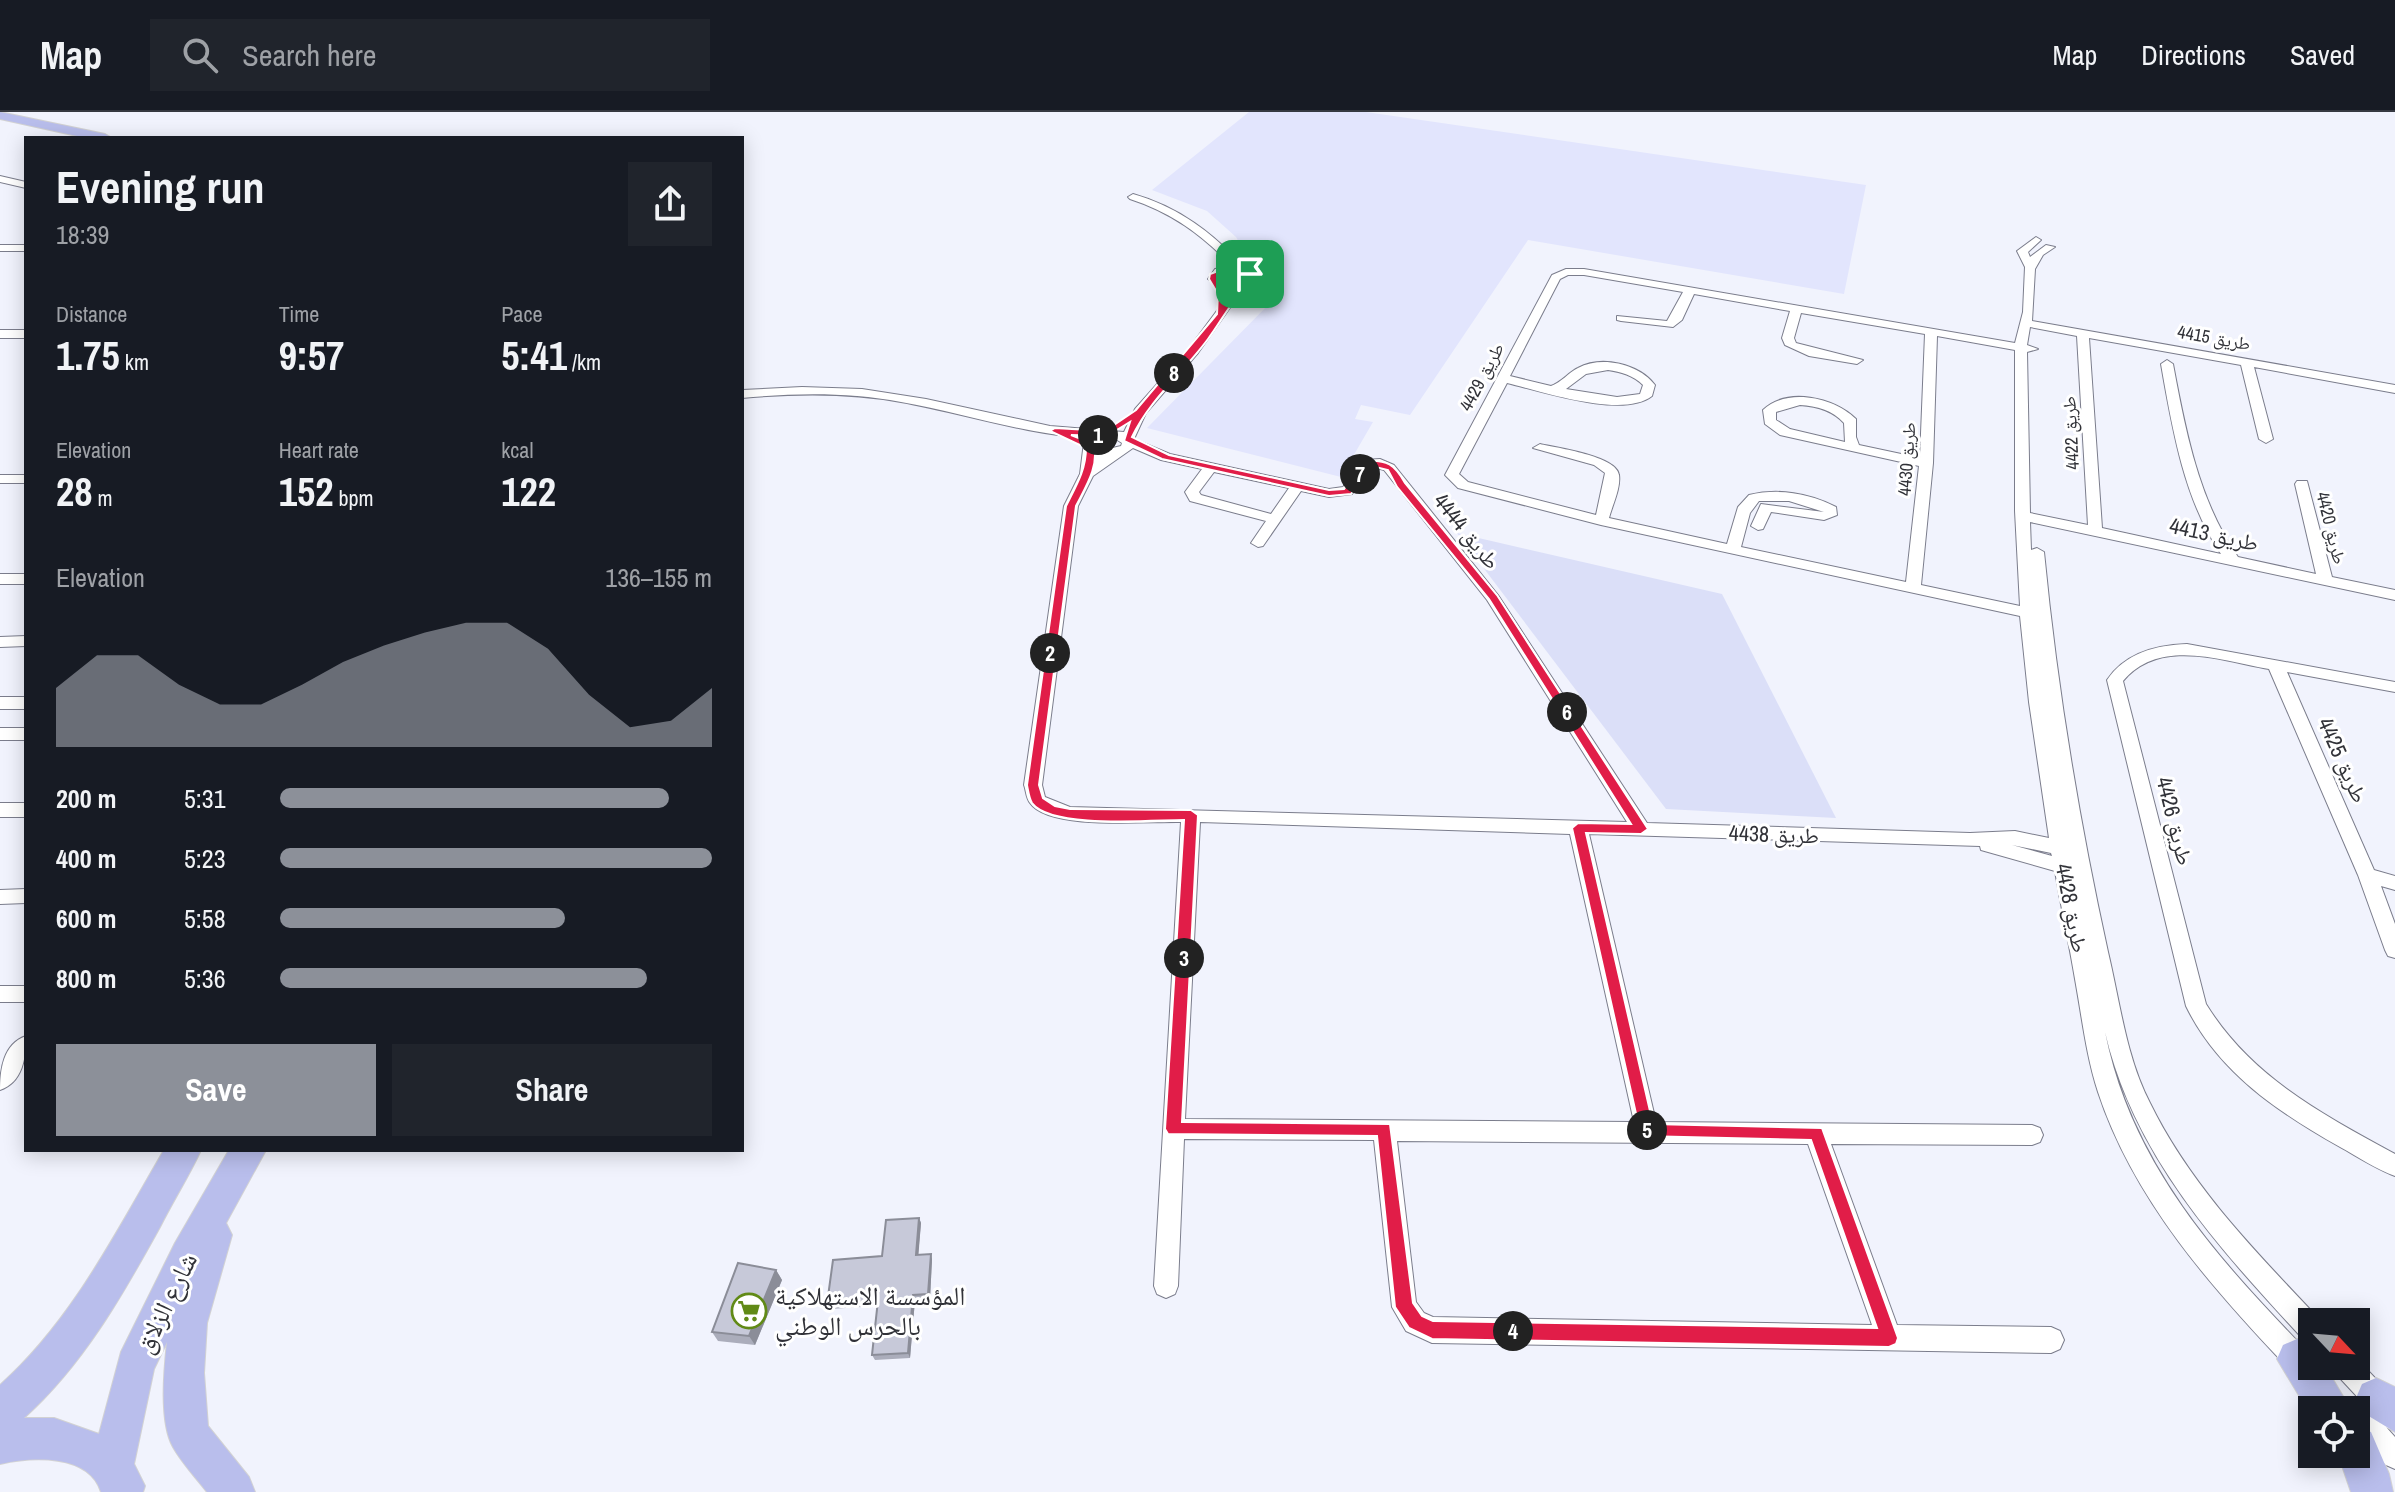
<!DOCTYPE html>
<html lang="en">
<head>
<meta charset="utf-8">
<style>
	:root { --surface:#171b24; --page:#20242c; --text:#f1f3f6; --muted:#9ea1a6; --line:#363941; --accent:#8c9099 }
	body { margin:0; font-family:"Archivo Narrow","Noto Naskh Arabic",sans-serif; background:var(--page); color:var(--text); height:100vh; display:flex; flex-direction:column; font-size:30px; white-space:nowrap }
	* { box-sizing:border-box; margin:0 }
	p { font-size:26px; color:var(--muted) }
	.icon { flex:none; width:44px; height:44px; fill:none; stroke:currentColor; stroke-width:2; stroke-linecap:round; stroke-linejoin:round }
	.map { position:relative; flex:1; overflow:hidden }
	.panel { position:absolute; left:24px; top:24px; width:720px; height:1016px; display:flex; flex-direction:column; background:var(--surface); border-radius:0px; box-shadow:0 4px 20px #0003 }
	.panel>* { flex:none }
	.needle { width:52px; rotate:116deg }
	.fabs { position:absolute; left:2298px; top:1196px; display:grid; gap:16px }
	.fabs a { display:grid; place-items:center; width:72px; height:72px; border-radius:0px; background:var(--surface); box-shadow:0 4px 20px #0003; font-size:40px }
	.pin { position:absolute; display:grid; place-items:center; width:68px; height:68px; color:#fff; margin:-34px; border-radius:16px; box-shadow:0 4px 12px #0006 }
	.km { position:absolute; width:40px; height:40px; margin:-20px; border-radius:50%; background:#222; color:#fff; font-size:22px; line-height:40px; text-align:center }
	.round { display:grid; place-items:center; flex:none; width:84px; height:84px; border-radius:0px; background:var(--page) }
	.headline { display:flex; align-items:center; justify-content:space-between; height:136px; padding:0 32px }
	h1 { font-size:44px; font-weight:700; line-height:60px }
	.metrics { display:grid; grid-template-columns:repeat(3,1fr); gap:12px; height:136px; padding:8px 32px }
	.metrics div { display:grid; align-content:center }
	.metrics b { font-size:40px; font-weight:700 }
	.metrics small { font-size:22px; font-weight:400 }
	.metrics p { font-size:22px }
	.chart { height:224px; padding:16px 32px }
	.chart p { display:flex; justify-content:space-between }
	.chart svg { width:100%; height:144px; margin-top:8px; fill:var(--accent); opacity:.7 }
	.action { display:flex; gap:16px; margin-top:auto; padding:16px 32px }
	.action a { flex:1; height:92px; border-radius:0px; background:var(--accent); color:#fff; font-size:32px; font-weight:700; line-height:92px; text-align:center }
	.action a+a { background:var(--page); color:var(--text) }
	ul { padding:0 32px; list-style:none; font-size:26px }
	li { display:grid; grid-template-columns:128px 96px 1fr; align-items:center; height:60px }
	li i { height:20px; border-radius:10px; background:var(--accent) }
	header { display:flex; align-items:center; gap:48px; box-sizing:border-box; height:112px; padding:0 40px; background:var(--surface); border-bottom:2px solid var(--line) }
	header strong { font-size:38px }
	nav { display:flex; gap:44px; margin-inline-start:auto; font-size:28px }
	.search { width:560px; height:72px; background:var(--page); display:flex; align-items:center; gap:20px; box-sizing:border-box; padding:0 28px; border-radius:0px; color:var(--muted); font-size:30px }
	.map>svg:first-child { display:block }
	.built { fill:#e2e5fd }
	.green { fill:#dbdff8 }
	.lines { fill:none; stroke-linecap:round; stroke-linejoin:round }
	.minor-casing { stroke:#7b7d8c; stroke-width:2 }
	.primary-casing { stroke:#d2d2d3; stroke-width:2 }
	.minor { fill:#fff; fill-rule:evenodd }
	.primary { fill:#b9beec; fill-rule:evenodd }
	.wall { fill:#abadbb }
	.shaded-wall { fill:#8b8d98 }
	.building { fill:#c7c9d9; stroke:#8b8d98; stroke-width:2 }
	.route { fill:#e11d48; stroke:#fff; stroke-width:2; fill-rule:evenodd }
	.labels { text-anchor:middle; stroke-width:6; stroke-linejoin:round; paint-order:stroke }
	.far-street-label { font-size:18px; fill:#313238; stroke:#fff }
	.street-label { font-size:22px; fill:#313238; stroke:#fff }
	.near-poi-label { font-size:26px; fill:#313238; stroke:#fff; text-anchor:start }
	.near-street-label { font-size:26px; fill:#313238; stroke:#fff }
</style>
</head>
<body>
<header>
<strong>Map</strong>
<div class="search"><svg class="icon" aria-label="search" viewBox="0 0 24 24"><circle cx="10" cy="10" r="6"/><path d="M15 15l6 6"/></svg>Search here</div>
<nav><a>Map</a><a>Directions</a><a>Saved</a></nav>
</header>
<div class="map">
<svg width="2395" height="1380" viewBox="0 0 2395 1380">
	<rect width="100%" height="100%" fill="#f1f3fd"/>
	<polygon class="built" points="1249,0 1366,0 1866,73 1844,182 1528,128 1410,303 1361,293 1355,307 1373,310 1341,365 1147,316 1276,185 1268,183 1277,175 1252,153 1236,125 1207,99 1152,78"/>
	<polygon class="green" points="1457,421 1722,482 1836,706 1666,697"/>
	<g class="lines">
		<g class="minor-casing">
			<g id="minor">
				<polygon points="0,64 26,70 26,76 0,70"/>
				<path d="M 1133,82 C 1179,95 1213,121 1245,156 L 1254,160 L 1256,169 L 1246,173 L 1198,241 L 1146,301 L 1134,327 L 1170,342 L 1329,377 L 1343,375 L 1364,348 L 1380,347 L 1394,353 L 1498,483 L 1647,711 L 1970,721 L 2015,719 L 2049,726 L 2029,590 L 2020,504 L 1601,413 L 1458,376 L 1445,363 L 1552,163 L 1566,157 L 1584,157 L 2015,231 L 2023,200 L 2025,155 L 2017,139 L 2036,125 L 2041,128 L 2028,140 L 2030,145 L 2046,133 L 2055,135 L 2043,143 L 2035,157 L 2032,209 L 2395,273 L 2395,281 L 2254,255 L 2273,327 L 2266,331 L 2259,327 L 2241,253 L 2089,226 L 2102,416 L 2221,442 C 2184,388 2172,315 2161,252 L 2167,248 L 2173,252 C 2185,317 2199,390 2238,445 L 2316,462 L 2295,372 L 2297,369 L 2307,369 L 2332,465 L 2395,478 L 2395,488 L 2030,410 L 2031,438 L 2037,436 L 2044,440 C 2057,575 2079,708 2108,840 C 2120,890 2126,945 2150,991 C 2191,1075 2258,1142 2321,1209 L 2312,1210 L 2312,1231 L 2303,1227 C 2219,1136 2134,1044 2105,920 C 2131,1052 2217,1146 2308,1240 L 2312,1249 L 2308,1258 L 2299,1262 L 2290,1258 C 2213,1177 2134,1089 2098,980 C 2086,943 2082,905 2075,867 C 2069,831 2061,795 2055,759 L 1981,738 L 1980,734 L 1589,722 L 1656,1010 L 2032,1013 L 2040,1016 L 2043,1023 L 2040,1030 L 2032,1033 L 1831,1032 L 1897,1213 L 2051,1215 L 2060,1219 L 2064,1228 L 2060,1237 L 2051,1241 L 1432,1231 L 1406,1219 L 1392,1195 L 1374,1028 L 1184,1027 L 1178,1174 L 1175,1182 L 1166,1186 L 1157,1182 L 1154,1174 L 1181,710 C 1149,709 1049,719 1030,691 C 1026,686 1026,678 1024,673 L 1064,394 L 1080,362 L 1084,330 L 1088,326 C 1024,322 963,301 901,290 C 848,280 795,281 742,286 L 742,278 L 802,275 L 862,277 L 926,287 L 1050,314 L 1124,320 L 1135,297 L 1190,235 L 1233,177 L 1208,167 L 1215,157 L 1232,154 C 1202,123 1171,100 1130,87 L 1128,85 ZM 1236,160 L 1245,164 L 1245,167 L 1231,170 L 1220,166 L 1222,162 ZM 1568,163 L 1584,163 L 1683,180 L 1667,209 L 1617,204 L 1617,208 L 1621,209 L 1673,215 L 1682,208 L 1694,182 L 1790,199 L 1782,226 L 1785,233 L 1809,244 L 1857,252 L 1863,248 L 1796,231 L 1794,226 L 1801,201 L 1925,222 L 1920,346 L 1859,333 L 1856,325 L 1856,307 C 1834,285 1787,275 1763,298 L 1765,312 L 1780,323 L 1919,354 L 1906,470 L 1741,435 L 1750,401 L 1759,389 L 1789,389 L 1824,400 L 1761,392 L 1751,414 L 1758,418 L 1763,417 L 1771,400 L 1824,408 L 1837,403 L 1836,395 C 1810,381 1778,376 1749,383 L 1738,395 L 1727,432 L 1609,406 C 1612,394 1621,376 1619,363 C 1617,344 1557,336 1540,332 L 1533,336 L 1594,353 L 1605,361 L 1596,403 L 1468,370 L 1459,362 L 1507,271 C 1541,279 1623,307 1652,284 L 1655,273 C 1639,252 1602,243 1578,256 C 1568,261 1562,270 1551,274 L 1510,264 L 1560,167 ZM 2030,215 L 2077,224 L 2088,413 L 2030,401 L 2027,240 L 2038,237 L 2027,233 ZM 1937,224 L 2015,238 L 2015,399 L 2020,494 L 1921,473 L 1933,351 ZM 1608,258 C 1621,260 1633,263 1643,273 L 1640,282 L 1617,285 L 1566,277 L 1586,262 ZM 1800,293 C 1817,294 1832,298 1844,311 L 1845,330 L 1790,317 L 1776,308 L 1776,300 ZM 1105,326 L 1114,326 L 1122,331 L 1121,334 L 1104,338 L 1097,333 ZM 1133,336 L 1161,348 L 1202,357 L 1185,380 L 1190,389 L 1266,409 L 1251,431 L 1258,435 L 1263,434 L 1301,379 L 1329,385 L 1352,382 L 1373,355 L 1384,358 L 1487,488 L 1627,710 L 1070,695 L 1045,685 L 1042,673 L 1078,394 L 1093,364 ZM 1214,360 L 1289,376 L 1271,402 L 1201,383 L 1199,380 ZM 1200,710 L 1570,722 L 1634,1010 L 1185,1007 ZM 2012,733 L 2051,741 L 2052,744 ZM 1397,1029 L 1808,1032 L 1872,1213 L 1433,1205 L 1424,1201 L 1416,1190 Z"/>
				<rect x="0" y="133" width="26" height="6"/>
				<rect x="0" y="218" width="26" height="8"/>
				<rect x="0" y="363" width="26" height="8"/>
				<rect x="0" y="462" width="26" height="10"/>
				<polygon points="26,524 26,534 0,535 0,525"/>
				<path d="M 2187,532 L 2395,570 L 2395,580 L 2287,560 L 2374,758 L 2395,764 L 2395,778 L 2381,774 L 2395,812 L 2395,846 L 2388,844 L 2385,838 L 2358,763 L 2269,557 C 2222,549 2160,525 2123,569 L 2206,892 C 2251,965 2322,1002 2395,1042 L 2395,1064 C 2376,1057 2358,1045 2340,1035 C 2278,1000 2218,960 2186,894 L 2107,568 C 2125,541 2156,533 2187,532 Z"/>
				<rect x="0" y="585" width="26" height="12"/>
				<rect x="0" y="616" width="26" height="12"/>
				<rect x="0" y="691" width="26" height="14"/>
				<polygon points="26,777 26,791 0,792 0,778"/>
				<rect x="0" y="874" width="26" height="16"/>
				<path d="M 26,924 C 26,945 23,970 0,978 C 0,958 3,932 26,924 Z"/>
				<polygon points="2356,1246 2395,1287 2395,1319 2386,1315 2395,1325 2395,1357 2386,1353 2356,1322 2356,1298 2345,1298 2347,1294 2356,1290 2365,1294 2377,1306 2337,1263 2333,1254 2356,1254"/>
			</g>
		</g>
		<g class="primary-casing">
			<g id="primary">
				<polygon points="0,0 105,22 112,26 86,26 0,7"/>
				<path d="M 164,1038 L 201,1038 C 189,1064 173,1089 160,1115 C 122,1184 83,1253 24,1306 L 54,1306 L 99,1322 L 121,1240 L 175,1131 L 229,1038 L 266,1038 L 226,1111 L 232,1123 L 207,1211 L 204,1261 L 208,1314 L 249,1365 L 255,1380 L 207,1380 C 196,1366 182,1351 173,1335 C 159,1310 164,1258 167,1230 L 154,1257 L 134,1352 L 145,1374 L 143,1380 L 101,1380 C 89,1341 31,1345 0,1352 L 0,1273 C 72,1209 116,1120 164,1038 Z"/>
				<polygon points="2297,1227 2311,1233 2312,1254 2325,1254 2351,1298 2312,1298 2312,1305 2277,1247 2283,1233"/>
				<polygon points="2376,1266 2395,1275 2395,1320 2362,1300 2356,1286 2362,1272"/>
				<polygon points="2356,1314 2371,1320 2389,1362 2393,1380 2351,1380 2338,1342 2356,1342"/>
			</g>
		</g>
		<use href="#minor" class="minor"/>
		<use href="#primary" class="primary"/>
	</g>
	<g class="wall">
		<polygon points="919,1106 921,1111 918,1143 932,1147 930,1187 915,1188 910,1246 875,1248 872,1243 877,1194 830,1197 827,1192 882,1144"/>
		<polygon points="776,1158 782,1168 755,1233 718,1229 712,1220"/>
	</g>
	<g class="shaded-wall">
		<polygon points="919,1106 921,1111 918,1148 916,1143"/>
		<polygon points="931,1142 932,1147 930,1187 928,1182"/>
		<polygon points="776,1158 782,1168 755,1233 749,1224"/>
		<polygon points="913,1183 915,1188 910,1246 908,1241"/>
	</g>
	<g class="building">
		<polygon points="919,1106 916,1143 931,1142 928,1182 913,1183 908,1241 872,1243 878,1188 827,1192 833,1148 882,1144 886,1108"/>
		<polygon points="738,1151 776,1158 749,1224 712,1220"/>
	</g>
	<path class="route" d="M 1232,154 L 1253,160 L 1254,169 C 1234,183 1223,207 1208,227 C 1183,261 1150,287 1132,325 L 1169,343 L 1329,378 L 1344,377 L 1365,349 C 1387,347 1395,353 1405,371 L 1497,483 L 1648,717 L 1641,722 L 1586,721 L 1653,1012 L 1822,1016 L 1898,1226 L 1896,1232 L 1889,1235 L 1432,1227 L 1409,1216 L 1395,1195 L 1377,1024 L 1168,1022 L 1165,1017 L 1184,708 C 1152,708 1052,717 1032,691 C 1029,686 1028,678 1027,673 L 1066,394 C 1076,374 1086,358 1086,336 L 1050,319 L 1055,316 L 1105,319 L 1136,298 L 1217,202 L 1218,182 L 1209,167 L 1210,162 ZM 1232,159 L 1246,163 L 1246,168 L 1239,172 L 1226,189 L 1226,182 L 1218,164 ZM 1130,310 L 1124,329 L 1162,347 L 1329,384 L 1351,382 L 1371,354 L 1388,358 L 1397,375 L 1489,487 L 1631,712 L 1578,711 L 1572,716 L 1641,1024 L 1811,1028 L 1877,1216 L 1433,1209 L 1422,1204 L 1413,1191 L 1390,1012 L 1182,1010 L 1198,703 L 1191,698 L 1070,697 L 1055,694 L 1043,686 L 1039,673 L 1076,394 C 1086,374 1099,355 1094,332 L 1071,323 L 1107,324 Z"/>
	<defs>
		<g id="supermarket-ring" transform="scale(1.8)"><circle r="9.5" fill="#fff" stroke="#618a16" stroke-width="1.5"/><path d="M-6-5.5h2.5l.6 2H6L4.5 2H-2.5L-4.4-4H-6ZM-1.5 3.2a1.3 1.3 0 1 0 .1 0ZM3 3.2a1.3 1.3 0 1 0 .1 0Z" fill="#618a16"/></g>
	</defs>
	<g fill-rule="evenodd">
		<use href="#supermarket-ring" x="749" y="1199"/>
	</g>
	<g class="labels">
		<g class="far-street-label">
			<text transform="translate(2214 226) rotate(10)" y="6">طريق 4415</text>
			<text transform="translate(1482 265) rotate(-62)" y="6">طريق 4429</text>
			<text transform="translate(2071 321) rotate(-93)" y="6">طريق 4422</text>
			<text transform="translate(1907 347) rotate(-86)" y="6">طريق 4430</text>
			<text transform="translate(2331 416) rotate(76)" y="6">طريق 4420</text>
		</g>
		<g class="street-label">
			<text transform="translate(1467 419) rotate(51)" y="8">طريق 4444</text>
			<text transform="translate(2214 422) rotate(12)" y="8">طريق 4413</text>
			<text transform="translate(2343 648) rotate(66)" y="8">طريق 4425</text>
			<text transform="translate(2175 709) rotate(76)" y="8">طريق 4426</text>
			<text transform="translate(1774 722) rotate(2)" y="8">طريق 4438</text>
			<text transform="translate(2072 796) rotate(79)" y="8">طريق 4428</text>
		</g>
		<g class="near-poi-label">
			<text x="775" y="1193">المؤسسة الاستهلاكية<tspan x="775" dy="30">بالحرس الوطني</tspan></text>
		</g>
		<g class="near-street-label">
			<text transform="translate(166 1191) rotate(-64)" y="9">شارع الزلاق</text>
		</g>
	</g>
</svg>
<div class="fabs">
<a><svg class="needle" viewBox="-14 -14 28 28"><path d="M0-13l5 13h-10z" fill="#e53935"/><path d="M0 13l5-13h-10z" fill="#9ea1a6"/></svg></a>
<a><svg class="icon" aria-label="locate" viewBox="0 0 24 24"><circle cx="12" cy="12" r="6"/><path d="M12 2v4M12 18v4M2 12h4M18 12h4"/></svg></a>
</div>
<div class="pin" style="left:1250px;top:162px;background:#1e9e55"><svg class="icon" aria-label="arrive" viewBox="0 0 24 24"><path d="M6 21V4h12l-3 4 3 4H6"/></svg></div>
<b class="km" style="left:1098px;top:323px">1</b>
<b class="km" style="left:1050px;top:541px">2</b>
<b class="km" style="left:1184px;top:846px">3</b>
<b class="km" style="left:1513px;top:1219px">4</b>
<b class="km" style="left:1647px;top:1018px">5</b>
<b class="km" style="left:1567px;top:600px">6</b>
<b class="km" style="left:1360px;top:362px">7</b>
<b class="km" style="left:1174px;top:261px">8</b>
<section class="panel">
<div class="headline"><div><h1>Evening run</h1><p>18:39</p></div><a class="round"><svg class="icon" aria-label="share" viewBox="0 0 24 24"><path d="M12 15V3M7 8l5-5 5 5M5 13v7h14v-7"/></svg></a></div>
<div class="metrics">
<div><p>Distance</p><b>1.75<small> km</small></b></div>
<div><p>Time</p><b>9:57</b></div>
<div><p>Pace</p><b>5:41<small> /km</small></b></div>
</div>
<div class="metrics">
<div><p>Elevation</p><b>28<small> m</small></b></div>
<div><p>Heart rate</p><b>152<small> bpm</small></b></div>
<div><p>kcal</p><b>122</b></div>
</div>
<div class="chart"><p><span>Elevation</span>136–155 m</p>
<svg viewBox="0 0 160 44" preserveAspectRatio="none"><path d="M0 44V26L10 16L20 16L30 25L40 31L50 31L60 25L70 18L80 13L90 9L100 6L110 6L120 14L130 28L140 38L150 36L160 26V44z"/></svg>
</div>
<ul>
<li><b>200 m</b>5:31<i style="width:90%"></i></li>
<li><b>400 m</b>5:23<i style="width:100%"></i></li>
<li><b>600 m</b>5:58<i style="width:66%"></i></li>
<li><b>800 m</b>5:36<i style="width:85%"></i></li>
</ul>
<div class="action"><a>Save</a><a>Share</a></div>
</section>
</div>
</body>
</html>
